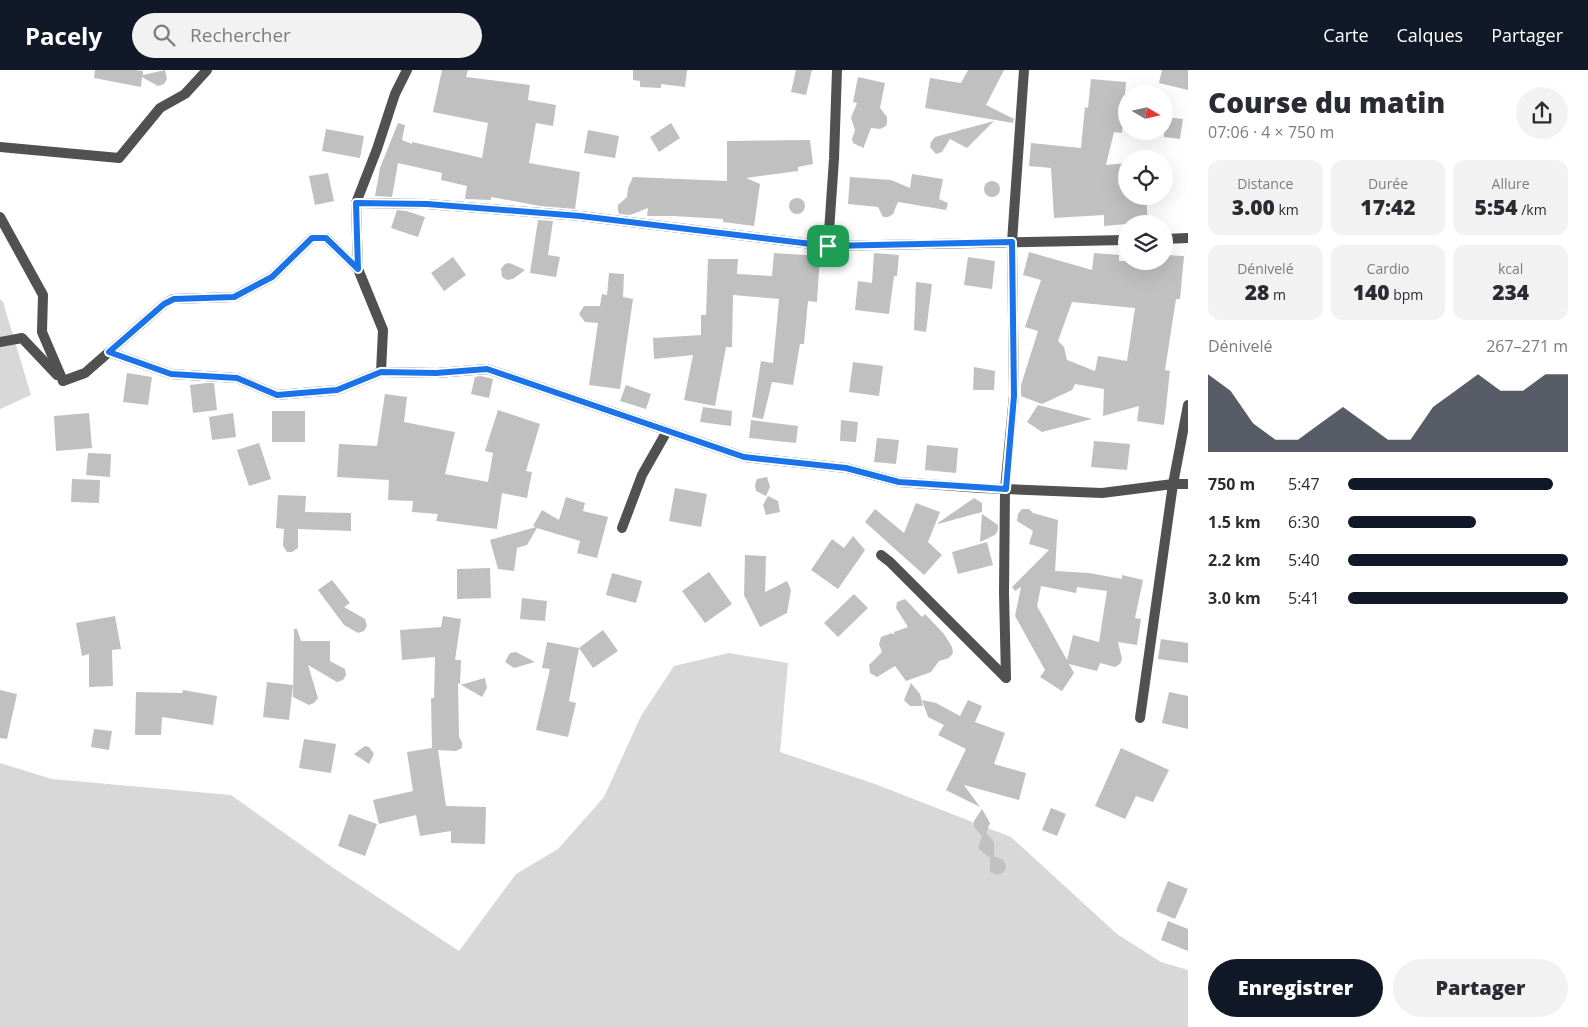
<!DOCTYPE html>
<html lang="fr">
<head>
<meta charset="utf-8">
<style>
	:root { --surface:#fff; --page:#f2f2f3; --text:#2b2b33; --muted:#7c7c81; --accent:#111827 }
	body { margin:0; font-family:"Open Sans",sans-serif; background:var(--page); color:var(--text); height:100vh; display:flex; flex-direction:column; font-size:19px; white-space:nowrap }
	* { box-sizing:border-box; margin:0 }
	p { font-size:16px; color:var(--muted) }
	.icon { flex:none; width:28px; height:28px; fill:none; stroke:currentColor; stroke-width:2; stroke-linecap:round; stroke-linejoin:round }
	.map { position:relative; flex:1; overflow:hidden }
	.sheet { display:flex; flex-direction:column; background:var(--surface); width:400px }
	.sheet>* { flex:none }
	.needle { width:32px; rotate:99deg }
	.buttons { position:absolute; left:1118px; top:15px; display:grid; gap:10px }
	.buttons a { display:grid; place-items:center; width:55px; height:55px; border-radius:50%; background:var(--surface); box-shadow:0 5px 20px #0002; font-size:25px }
	.pin { position:absolute; display:grid; place-items:center; width:42px; height:42px; color:#fff; margin:-21px; border-radius:10px; box-shadow:0 2px 8px #0006 }
	.round { display:grid; place-items:center; flex:none; width:52px; height:52px; border-radius:26px; background:var(--page) }
	.overview { display:flex; align-items:center; justify-content:space-between; height:85px; padding:0 20px }
	h1 { font-size:28px; font-weight:800; line-height:38px }
	.figures { display:grid; grid-template-columns:repeat(3,1fr); gap:8px; height:85px; padding:5px 20px }
	.figures div { display:grid; align-content:center; border-radius:12px; background:var(--page); text-align:center }
	.figures b { font-size:21px; font-weight:800 }
	.figures small { font-size:14px; font-weight:400 }
	.figures p { font-size:14px }
	.chart { height:140px; padding:10px 20px }
	.chart p { display:flex; justify-content:space-between }
	.chart svg { width:100%; height:90px; margin-top:5px; fill:var(--accent); opacity:.7 }
	.cta { display:flex; gap:10px; margin-top:auto; padding:10px 20px }
	.cta a { flex:1; height:58px; border-radius:30px; background:var(--accent); color:#fff; font-size:20px; font-weight:800; line-height:58px; text-align:center }
	.cta a+a { background:var(--page); color:var(--text) }
	ul { padding:0 20px; list-style:none; font-size:16px }
	li { display:grid; grid-template-columns:80px 60px 1fr; align-items:center; height:38px }
	li i { height:12px; border-radius:6px; background:var(--accent) }
	header { display:flex; align-items:center; gap:30px; box-sizing:border-box; height:70px; padding:0 25px; background:var(--accent); color:#fff }
	header strong { font-size:24px }
	nav { display:flex; gap:28px; margin-inline-start:auto; font-size:18px }
	.search { width:350px; height:45px; background:var(--page); display:flex; align-items:center; gap:12px; box-sizing:border-box; padding:0 18px; border-radius:28px; color:var(--muted); font-size:19px }
	main { display:flex; flex:1; min-height:0 }
	.map>svg:first-child { display:block }
	.green { fill:#d8d8d8 }
	.building { fill:#c0c0c0; fill-rule:evenodd }
	.lines { fill:none; stroke-linecap:round; stroke-linejoin:round }
	.street { stroke:#515151; stroke-width:10 }
	.route-casing { stroke:#fff; stroke-width:10 }
	.route { stroke:#1a73e8; stroke-width:6 }
</style>
</head>
<body>
<header>
<strong>Pacely</strong>
<div class="search"><svg class="icon" aria-label="search" viewBox="0 0 24 24"><circle cx="10" cy="10" r="6"/><path d="M15 15l6 6"/></svg>Rechercher</div>
<nav><a>Carte</a><a>Calques</a><a>Partager</a></nav>
</header>
<main>
<div class="map">
<svg width="1188" height="957" viewBox="0 0 1188 957">
	<rect width="100%" height="100%" fill="#fff"/>
	<g class="green">
		<polygon points="0,229 3,232 31,325 0,339"/>
		<polygon points="729,583 788,593 780,682 875,714 1011,767 1117,864 1161,892 1188,900 1188,957 0,957 0,693 52,709 231,725 332,797 459,881 516,804 558,779 604,727 641,646 674,596"/>
	</g>
	<g class="building">
		<polygon points="95,0 135,0 143,1 143,5 165,0 167,9 164,14 158,16 142,7 141,17 94,8"/>
		<polygon points="442,0 468,0 466,7 530,15 528,30 556,35 553,56 536,53 529,93 580,102 575,139 540,136 491,127 491,130 465,129 467,116 441,110 442,103 398,93 392,127 375,126 380,98 398,53 405,55 402,70 412,74 412,72 482,88 488,53 433,42"/>
		<polygon points="633,0 687,0 685,17 661,14 661,18 640,17 640,11 633,10"/>
		<polygon points="796,0 812,0 806,25 791,22"/>
		<polygon points="968,0 1004,0 986,35 1014,49 1013,53 925,38 930,8 961,13"/>
		<polygon points="1162,0 1188,0 1188,20 1159,13"/>
		<polygon points="858,7 885,13 880,38 887,47 887,53 886,56 880,59 871,58 863,79 862,76 861,77 853,73 852,69 855,60 851,48 857,33 853,32"/>
		<polygon points="1091,9 1126,12 1122,63 1114,62 1106,95 1126,93 1126,126 1146,126 1148,152 1104,156 1104,145 1054,148 1051,98 1029,96 1031,73 1081,78 1085,37 1088,38"/>
		<polygon points="1164,47 1183,49 1180,69 1164,67"/>
		<polygon points="994,51 967,78 950,69 942,82 936,84 930,77 931,72 935,67"/>
		<polygon points="671,53 680,68 659,82 650,67"/>
		<polygon points="326,59 364,66 360,88 322,81"/>
		<polygon points="588,60 619,66 615,88 584,83"/>
		<polygon points="810,70 813,94 798,97 798,101 746,108 760,114 754,156 723,152 723,149 673,146 647,146 648,138 630,145 619,144 618,140 618,135 627,127 628,118 633,107 727,111 727,71"/>
		<polygon points="328,103 334,131 315,135 309,106"/>
		<polygon points="912,104 943,109 939,129 948,133 946,140 898,132 893,144 888,147 883,147 878,137 848,134 850,107 891,110 910,118"/>
		<circle cx="992" cy="119" r="8"/>
		<circle cx="797" cy="136" r="8"/>
		<polygon points="397,140 406,141 425,147 418,167 391,158"/>
		<polygon points="538,150 553,151 548,185 560,187 556,207 530,203"/>
		<path d="M 1029,182 L 1092,200 L 1094,183 L 1119,185 L 1119,191 L 1164,191 L 1164,185 L 1184,186 L 1180,229 L 1176,229 L 1165,300 L 1170,301 L 1164,355 L 1137,351 L 1139,336 L 1103,346 L 1104,319 L 1075,314 L 1072,320 L 1042,334 L 1021,326 L 1021,315 L 1038,261 L 1025,257 L 1041,210 L 1023,205 ZM 1072,232 L 1135,238 L 1127,291 L 1098,286 L 1095,301 L 1067,290 L 1064,277 L 1058,271 Z"/>
		<polygon points="774,183 820,186 817,232 808,231 804,274 800,274 793,315 772,312 763,349 752,347 761,291 773,293 779,229 733,225 732,277 726,277 715,336 684,330 693,285 654,289 653,268 701,265 701,245 706,245 708,189 738,189 737,204 772,206"/>
		<polygon points="874,183 899,185 897,206 894,206 889,244 855,240 858,211 872,213"/>
		<polygon points="453,187 466,205 444,221 431,203"/>
		<polygon points="968,187 995,191 992,219 964,215"/>
		<polygon points="509,193 512,194 525,200 513,209 507,210 502,207 501,199 505,194"/>
		<polygon points="609,203 624,204 623,227 633,229 620,319 589,315 598,253 585,252 579,244 584,236 600,236 602,224 607,225"/>
		<polygon points="916,212 932,214 926,262 914,260"/>
		<polygon points="853,292 883,296 879,326 849,322"/>
		<polygon points="974,297 995,301 994,320 973,320"/>
		<polygon points="127,303 152,307 148,335 123,332"/>
		<polygon points="481,306 493,309 489,328 471,324 475,307"/>
		<polygon points="207,313 214,313 217,340 193,343 190,315"/>
		<polygon points="626,315 651,324 646,339 620,331"/>
		<polygon points="385,324 407,327 404,352 455,362 445,404 488,412 493,383 485,381 498,340 540,354 526,401 532,402 527,428 502,423 497,459 436,451 438,444 412,442 413,431 388,430 389,410 337,407 339,374 377,376"/>
		<polygon points="1038,335 1092,349 1042,362 1027,352"/>
		<polygon points="703,337 732,341 731,356 700,352"/>
		<rect x="272" y="341" width="33" height="31"/>
		<polygon points="89,343 92,378 56,381 54,346"/>
		<polygon points="233,343 236,367 212,370 209,347"/>
		<polygon points="751,350 798,356 796,373 749,368"/>
		<polygon points="841,350 858,352 856,372 840,371"/>
		<polygon points="877,368 899,370 896,394 874,392"/>
		<polygon points="1094,371 1130,374 1127,400 1091,397"/>
		<polygon points="259,373 271,409 249,416 237,380"/>
		<polygon points="927,375 958,378 956,403 925,400"/>
		<polygon points="88,383 111,384 110,407 86,405"/>
		<polygon points="767,407 770,417 766,426 756,421 755,415 757,409"/>
		<polygon points="72,409 100,410 99,433 71,432"/>
		<polygon points="675,418 707,424 701,457 669,451"/>
		<polygon points="278,425 306,426 305,442 351,443 351,461 298,459 298,478 292,482 287,482 283,476 284,459 276,458"/>
		<polygon points="768,426 778,431 780,442 766,445 763,435"/>
		<polygon points="566,427 585,433 583,441 608,447 597,488 577,483 580,471 537,458 527,475 517,478 514,501 498,499 490,470 536,457 533,456 542,440 559,450"/>
		<polygon points="974,428 982,433 982,442 938,454 938,453"/>
		<polygon points="916,433 940,442 928,472 942,485 924,505 865,452 875,439 904,463"/>
		<path d="M 1022,439 L 1029,439 L 1033,443 L 1058,450 L 1055,501 L 1089,503 L 1122,509 L 1122,505 L 1143,510 L 1135,548 L 1141,549 L 1137,575 L 1118,572 L 1122,589 L 1120,594 L 1115,597 L 1100,593 L 1097,601 L 1069,594 L 1074,603 L 1062,621 L 1040,607 L 1045,600 L 1015,546 L 1021,517 L 1015,521 L 1012,517 L 1049,480 L 1029,474 L 1033,461 L 1017,451 L 1018,444 ZM 1041,516 L 1076,523 L 1077,517 L 1107,521 L 1099,572 L 1073,565 L 1067,590 L 1037,536 Z"/>
		<polygon points="982,444 998,455 998,460 995,465 980,472"/>
		<polygon points="853,466 865,480 838,519 811,500 832,469 844,478"/>
		<polygon points="987,472 993,495 958,504 952,482"/>
		<polygon points="745,485 766,486 765,522 787,511 791,520 787,543 760,557 744,525"/>
		<polygon points="490,498 491,528 457,529 457,499"/>
		<polygon points="709,502 732,534 705,553 682,521"/>
		<polygon points="612,503 642,511 636,533 606,525"/>
		<polygon points="332,510 350,533 344,537 365,549 367,556 364,561 358,563 344,555 318,520"/>
		<polygon points="854,524 868,538 838,567 824,553"/>
		<polygon points="522,528 547,531 545,551 520,549"/>
		<polygon points="905,529 922,547 925,544 944,564 952,577 953,583 949,588 939,591 931,602 906,611 895,596 877,607 870,603 869,595 882,582 879,574 881,567 892,563 894,565 894,562 908,557 896,538 897,532"/>
		<polygon points="115,546 121,579 112,580 113,616 89,617 89,584 82,586 76,553"/>
		<polygon points="443,546 461,549 455,590 461,590 460,615 485,608 487,618 482,627 458,613 459,667 462,672 462,678 456,681 438,680 446,736 486,737 485,774 451,773 451,761 420,766 416,745 379,754 373,730 413,721 407,682 432,678 431,628 434,628 435,587 402,590 400,560 441,557"/>
		<polygon points="294,559 297,559 301,571 330,571 330,591 345,599 346,605 343,610 337,612 308,595 318,628 314,633 309,635 293,627"/>
		<polygon points="603,560 618,581 593,598 579,578"/>
		<polygon points="1161,569 1188,573 1188,593 1158,589"/>
		<polygon points="547,572 579,578 569,631 576,633 568,667 536,660 550,599 542,598"/>
		<polygon points="516,582 535,592 514,598 505,592 510,583"/>
		<polygon points="267,612 293,615 289,650 263,647"/>
		<polygon points="911,613 920,624 923,636 910,636 904,630"/>
		<polygon points="0,620 17,624 7,669 0,668"/>
		<polygon points="183,620 217,626 213,655 162,647 161,665 135,665 136,622 182,623"/>
		<polygon points="1169,622 1188,626 1188,659 1162,653"/>
		<polygon points="922,630 936,633 960,646 968,630 982,636 975,652 1005,663 994,694 1026,703 1019,730 964,715 980,737 946,720 966,679 938,665 944,655 928,647"/>
		<polygon points="94,659 112,661 109,680 91,677"/>
		<polygon points="304,669 336,674 331,703 299,698"/>
		<polygon points="365,676 369,677 374,684 369,694 354,684"/>
		<polygon points="1121,678 1169,700 1153,732 1136,726 1125,749 1095,736"/>
		<polygon points="1051,738 1066,744 1057,766 1042,760"/>
		<polygon points="982,739 990,753 986,763 994,772 994,786 1003,790 1006,796 1004,802 998,805 990,802 990,788 978,778 982,766 974,757 974,751"/>
		<polygon points="349,744 377,754 365,786 338,776"/>
		<polygon points="1168,811 1188,819 1175,849 1156,841"/>
		<polygon points="1168,851 1188,859 1188,881 1161,870"/>
	</g>
	<g class="lines">
		<g class="street">
			<polyline points="407,0 395,24 377,79 356,133 358,199 383,260 381,302 437,303 487,299 744,387 846,398 899,412 981,418 1102,423 1173,414 1188,414"/>
			<polyline points="0,77 119,88 160,38 185,24 207,0"/>
			<polyline points="356,133 427,134 580,146 828,176 1126,170"/>
			<polyline points="0,147 43,225 42,262 63,311"/>
			<polyline points="1164,169 1188,168"/>
			<polyline points="828,176 834,89 837,0"/>
			<polyline points="0,272 22,268 57,305"/>
			<polyline points="109,282 171,304 237,308 277,325 337,320 381,302"/>
			<polyline points="63,311 85,303 164,234 173,229 234,227 272,207 312,168 326,168 358,199"/>
			<polyline points="622,458 642,405 667,361"/>
			<polyline points="881,485 890,492 1006,608"/>
			<polyline points="1006,608 1004,523 1005,419 1014,325 1012,172 1024,0"/>
			<polyline points="1140,648 1173,414 1188,335"/>
		</g>
	</g>
	<g class="lines">
		<g class="route-casing">
			<polygon id="route" points="356,133 427,134 580,146 828,176 1012,172 1014,326 1006,419 899,412 846,398 744,387 487,299 436,303 381,302 337,320 277,325 237,308 171,304 109,282 164,234 174,229 234,227 272,207 312,168 326,168 358,199"/>
		</g>
		<use href="#route" class="route"/>
	</g>
</svg>
<div class="buttons">
<a><svg class="needle" viewBox="-14 -14 28 28"><path d="M0-13l5 13h-10z" fill="#e53935"/><path d="M0 13l5-13h-10z" fill="#7c7c81"/></svg></a>
<a><svg class="icon" aria-label="locate" viewBox="0 0 24 24"><circle cx="12" cy="12" r="6"/><path d="M12 2v4M12 18v4M2 12h4M18 12h4"/></svg></a>
<a><svg class="icon" aria-label="layers" viewBox="0 0 24 24"><path d="M12 4l9 5-9 5-9-5zM3 14l9 5 9-5"/></svg></a>
</div>
<div class="pin" style="left:828px;top:176px;background:#1e9e55"><svg class="icon" aria-label="arrive" viewBox="0 0 24 24"><path d="M6 21V4h12l-3 4 3 4H6"/></svg></div>
</div>
<section class="sheet">
<div class="overview"><div><h1>Course du matin</h1><p>07:06 · 4 × 750 m</p></div><a class="round"><svg class="icon" aria-label="share" viewBox="0 0 24 24"><path d="M12 15V3M7 8l5-5 5 5M5 13v7h14v-7"/></svg></a></div>
<div class="figures">
<div><p>Distance</p><b>3.00<small> km</small></b></div>
<div><p>Durée</p><b>17:42</b></div>
<div><p>Allure</p><b>5:54<small> /km</small></b></div>
</div>
<div class="figures">
<div><p>Dénivelé</p><b>28<small> m</small></b></div>
<div><p>Cardio</p><b>140<small> bpm</small></b></div>
<div><p>kcal</p><b>234</b></div>
</div>
<div class="chart"><p><span>Dénivelé</span>267–271 m</p>
<svg viewBox="0 0 160 44" preserveAspectRatio="none"><path d="M0 44V6L10 14L20 30L30 38L40 38L50 30L60 22L70 30L80 38L90 38L100 22L110 14L120 6L130 14L140 14L150 6L160 6V44z"/></svg>
</div>
<ul>
<li><b>750 m</b>5:47<i style="width:93%"></i></li>
<li><b>1.5 km</b>6:30<i style="width:58%"></i></li>
<li><b>2.2 km</b>5:40<i style="width:100%"></i></li>
<li><b>3.0 km</b>5:41<i style="width:100%"></i></li>
</ul>
<div class="cta"><a>Enregistrer</a><a>Partager</a></div>
</section>
</main>
</body>
</html>
